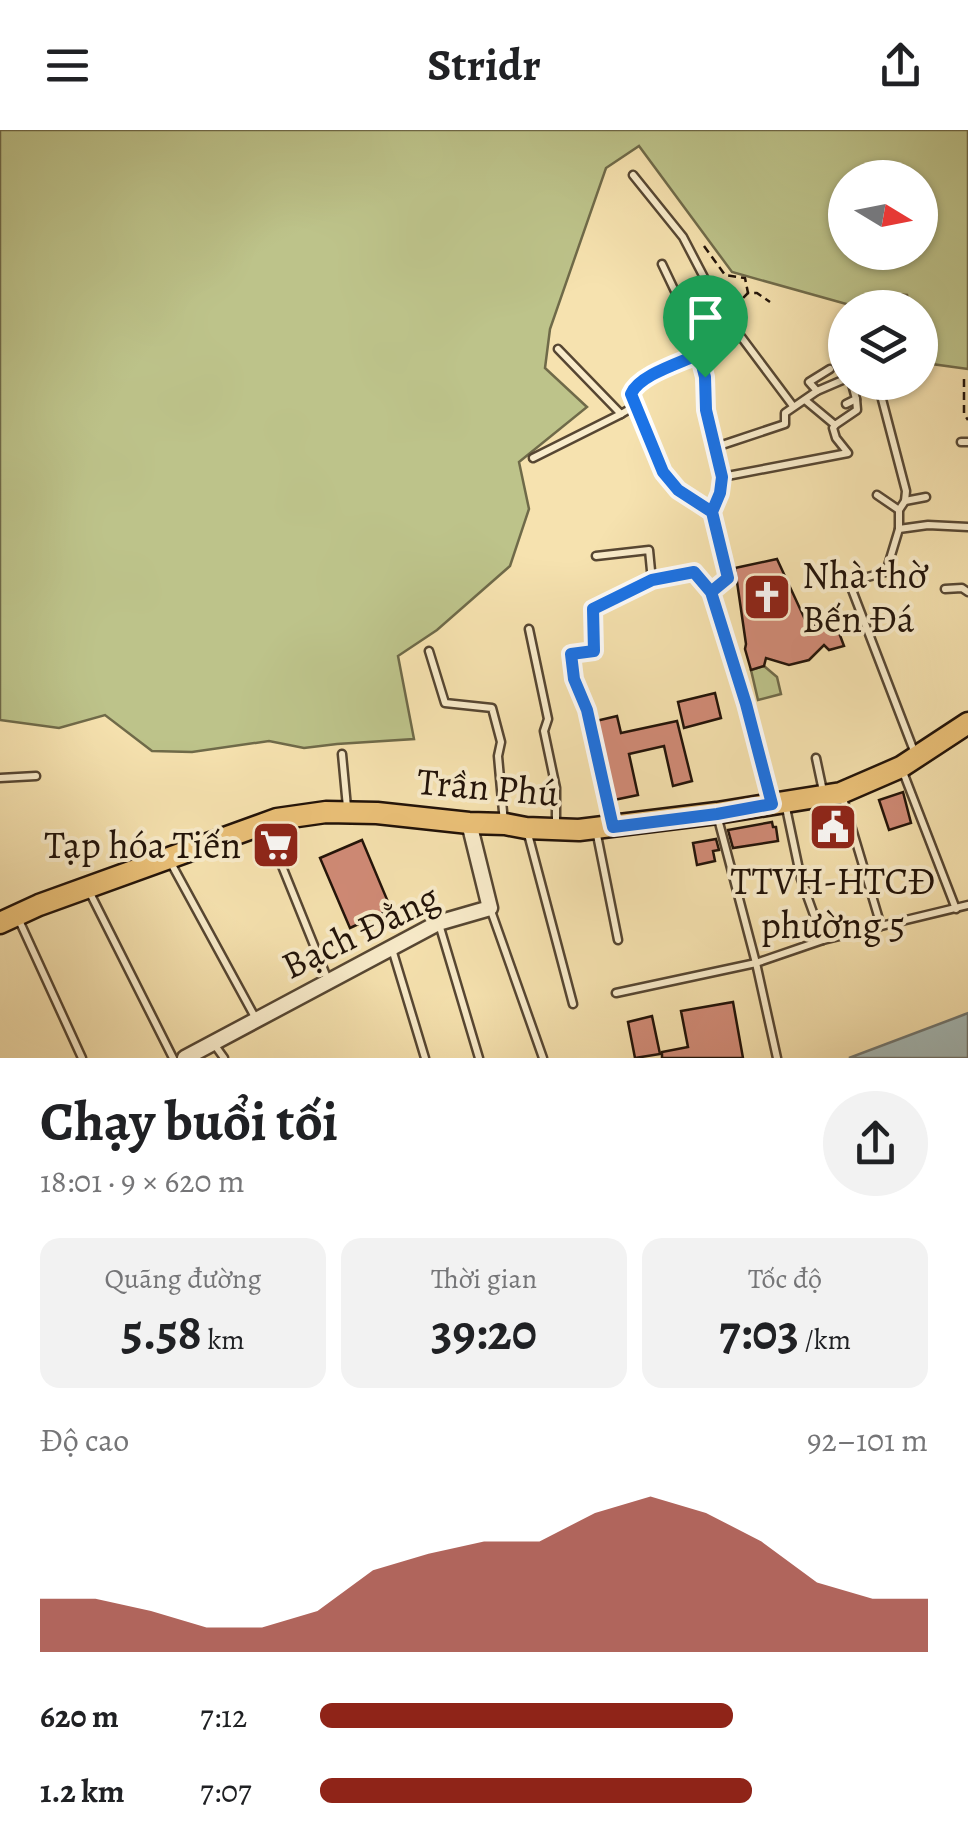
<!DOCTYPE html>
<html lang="vi">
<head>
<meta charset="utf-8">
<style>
	:root { --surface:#fff; --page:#f2f2f2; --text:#202124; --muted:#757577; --accent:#8f2418 }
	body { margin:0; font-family:Alegreya,serif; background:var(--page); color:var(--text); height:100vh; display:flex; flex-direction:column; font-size:38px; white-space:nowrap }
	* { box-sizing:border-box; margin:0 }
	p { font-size:32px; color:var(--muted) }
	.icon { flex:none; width:55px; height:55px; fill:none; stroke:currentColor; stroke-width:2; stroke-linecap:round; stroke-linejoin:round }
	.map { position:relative; height:928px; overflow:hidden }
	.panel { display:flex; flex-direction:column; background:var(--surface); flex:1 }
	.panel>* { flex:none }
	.needle { width:65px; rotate:100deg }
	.tools { position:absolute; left:828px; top:30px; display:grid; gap:20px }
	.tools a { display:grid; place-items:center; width:110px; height:110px; border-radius:50%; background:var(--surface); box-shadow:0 2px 8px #0004; font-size:50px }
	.pin { position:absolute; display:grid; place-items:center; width:85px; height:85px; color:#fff; margin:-102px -42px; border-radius:50% 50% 50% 0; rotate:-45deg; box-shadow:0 0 10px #0007 }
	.pin .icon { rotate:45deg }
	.round { display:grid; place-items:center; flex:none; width:105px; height:105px; border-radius:52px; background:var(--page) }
	.summary { display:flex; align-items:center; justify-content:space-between; height:170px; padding:0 40px }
	h1 { font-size:55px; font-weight:700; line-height:75px }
	.stats { display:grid; grid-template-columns:repeat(3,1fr); gap:15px; height:170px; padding:10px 40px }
	.stats div { display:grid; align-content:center; border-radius:20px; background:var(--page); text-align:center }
	.stats b { font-size:50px; font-weight:700 }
	.stats small { font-size:28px; font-weight:400 }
	.stats p { font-size:28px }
	.chart { height:280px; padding:20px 40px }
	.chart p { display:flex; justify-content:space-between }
	.chart svg { width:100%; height:180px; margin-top:10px; fill:var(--accent); opacity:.7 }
	ul { padding:0 40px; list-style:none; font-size:32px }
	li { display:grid; grid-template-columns:160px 120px 1fr; align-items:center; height:75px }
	li i { height:25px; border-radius:12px; background:var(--accent) }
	header { display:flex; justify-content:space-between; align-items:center; height:130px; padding:0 40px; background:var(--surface); font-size:45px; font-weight:700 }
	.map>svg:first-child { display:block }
	.green { fill:#bdc38a; stroke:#6f6a49; stroke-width:2.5; fill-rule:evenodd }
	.water { fill:#a4bab8; stroke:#707772; stroke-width:2.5 }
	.building { fill:#d18b77; stroke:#211208; stroke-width:2.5 }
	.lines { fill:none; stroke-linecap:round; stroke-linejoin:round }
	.lane-casing { stroke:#564632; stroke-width:11 }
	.street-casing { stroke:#564632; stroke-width:19 }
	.primary-casing { stroke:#211208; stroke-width:25 }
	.path { stroke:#211208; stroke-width:2.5; stroke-dasharray:8 5; stroke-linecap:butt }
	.lane { stroke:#f9eccb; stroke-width:6 }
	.street { stroke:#f9eccb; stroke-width:14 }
	.primary { stroke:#ebc178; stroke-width:20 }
	.route-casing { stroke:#fff; stroke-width:20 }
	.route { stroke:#1a73e8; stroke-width:12 }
	.labels { text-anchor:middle; stroke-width:8; stroke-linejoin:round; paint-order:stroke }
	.poi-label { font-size:38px; fill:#211208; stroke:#f9eccb; text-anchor:start }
	.street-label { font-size:38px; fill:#211208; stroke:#f9eccb }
</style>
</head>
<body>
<header><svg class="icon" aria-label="menu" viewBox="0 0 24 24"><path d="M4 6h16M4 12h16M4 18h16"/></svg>Stridr<svg class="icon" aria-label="share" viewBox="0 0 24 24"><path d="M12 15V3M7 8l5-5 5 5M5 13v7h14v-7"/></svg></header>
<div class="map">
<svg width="968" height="928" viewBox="0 0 968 928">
	<rect width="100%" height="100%" fill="#f6e2af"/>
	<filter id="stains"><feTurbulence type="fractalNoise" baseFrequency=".002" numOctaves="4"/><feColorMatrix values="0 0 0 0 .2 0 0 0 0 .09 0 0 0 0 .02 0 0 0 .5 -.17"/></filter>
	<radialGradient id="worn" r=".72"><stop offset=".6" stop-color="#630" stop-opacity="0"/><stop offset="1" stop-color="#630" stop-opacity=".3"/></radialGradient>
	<g class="green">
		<path d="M 0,0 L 968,0 L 968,239 L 932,234 L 920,211 L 920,178 L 910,177 L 907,165 L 880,163 L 865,177 L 857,177 L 732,142 L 639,16 L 606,38 L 550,199 L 545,238 L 587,277 L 519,332 L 529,379 L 510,436 L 437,500 L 398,526 L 414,609 L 337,614 L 304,618 L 269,611 L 192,622 L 152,621 L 105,585 L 59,598 L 0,590 ZM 845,48 L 920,48 L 920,122 L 845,122 Z"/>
		<polygon points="764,536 777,547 781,564 758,570 751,540"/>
	</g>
	<polygon class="water" points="968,883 968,928 849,928 963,885"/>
	<g class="building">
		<polygon points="777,429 808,496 835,492 844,516 829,520 824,515 809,530 789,535 766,528 764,536 751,540 745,519 746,514 735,438"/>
		<polygon points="715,563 721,588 684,598 678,572"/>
		<polygon points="617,586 621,603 677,591 692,651 673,656 664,616 629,624 638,665 614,670 596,591"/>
		<polygon points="903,662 911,693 889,700 879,670"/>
		<polygon points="841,686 846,704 825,709 821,690"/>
		<polygon points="772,692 773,697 776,697 778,711 733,718 728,700"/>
		<polygon points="716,709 719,720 713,721 715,731 697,735 693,713"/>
		<polygon points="362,710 391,779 350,798 320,728"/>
		<polygon points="733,872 743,928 662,928 662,922 688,917 681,881"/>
		<polygon points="652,886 660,924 635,928 628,892"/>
	</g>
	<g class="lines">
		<g class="lane-casing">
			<g id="lane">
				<polyline points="633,45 683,107 721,180 793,276"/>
				<polyline points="662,134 692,197 705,247 706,280 722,347 720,363 711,382 727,447 711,462"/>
				<polyline points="692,197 721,180"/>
				<polyline points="558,219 621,284 635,276 663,342 671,352 711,382"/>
				<polyline points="853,252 854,255 878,254 906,361 905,371 899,380 899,399"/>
				<polyline points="817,261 809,252 830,239"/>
				<polyline points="805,270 835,295 857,280 856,269"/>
				<polyline points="846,274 856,269 852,254"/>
				<polyline points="635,276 631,261 636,255 699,224"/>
				<polyline points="961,312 968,312"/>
				<polyline points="716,317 785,294 785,283 817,261 845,249"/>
				<polyline points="533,328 621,284"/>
				<polyline points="722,347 848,323 836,308 833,298 835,295"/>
				<polyline points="877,365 899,380"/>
				<polyline points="905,371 926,367"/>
				<polyline points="596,426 649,420 652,451"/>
				<polyline points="945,459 962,458 968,462"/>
				<polyline points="529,499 548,589 544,601 556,658 556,694"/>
				<polyline points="429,521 445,573 492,578 501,612 498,626 504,693"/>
				<polyline points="914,621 849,452 886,442 899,399 928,395 968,397"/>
				<polyline points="342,624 347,677"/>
				<polyline points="816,628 823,661"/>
				<polyline points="903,642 956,779"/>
				<polyline points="0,648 36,646"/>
				<polyline points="842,665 881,796"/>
				<polyline points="785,673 801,749 823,810"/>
				<polyline points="717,685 756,833 777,928"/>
				<polyline points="612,693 587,580 574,549 571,524 594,521 593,479 652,451 693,442 711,462 746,573 772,672"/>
				<polyline points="267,699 328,850"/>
				<polyline points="596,700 618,810"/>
				<polyline points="528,704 573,874"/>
				<polyline points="171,733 256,889"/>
				<polyline points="90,763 173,928"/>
				<polyline points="490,778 543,928"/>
				<polyline points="18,788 82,928"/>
				<polyline points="439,794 479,928"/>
				<polyline points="392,819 425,928"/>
				<polyline points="616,863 756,833 823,810 968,775"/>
				<polyline points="214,914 224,928"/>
			</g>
		</g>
		<g class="street-casing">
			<polyline id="street" points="185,928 438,793 490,778 469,693"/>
		</g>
		<g class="primary-casing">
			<polyline id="primary" points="0,793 39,775 277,689 326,682 377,683 469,693 505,694 526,698 579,700 717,683 841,663 901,637 968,593"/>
		</g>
		<g class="path">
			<polyline points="704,116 725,145 745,148 748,163"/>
			<polyline points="734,177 748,163 757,163 770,172"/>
			<polyline points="964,249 964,284 968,290"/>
		</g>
		<use href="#lane" class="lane"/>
		<use href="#street" class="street"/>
		<use href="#primary" class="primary"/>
	</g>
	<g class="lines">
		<g class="route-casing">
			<path id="route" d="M 705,247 L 699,224 C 680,233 639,245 631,264 L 663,342 L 678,360 L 712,382 L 728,448 L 711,462 L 694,442 L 652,450 L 593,479 L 594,521 L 571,524 L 574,549 L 587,580 L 613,697 L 717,684 L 772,674 L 746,574 L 711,462 L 728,448 L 712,382 L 720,363 L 722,347 L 706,280 L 705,247"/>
		</g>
		<use href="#route" class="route"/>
	</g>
	<defs>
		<g id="church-square" transform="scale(2.5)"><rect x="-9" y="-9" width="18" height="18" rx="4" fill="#8f2418" stroke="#f9eccb"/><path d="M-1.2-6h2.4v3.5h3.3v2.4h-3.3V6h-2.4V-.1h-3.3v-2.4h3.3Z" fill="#fff"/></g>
		<g id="civic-square" transform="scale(2.5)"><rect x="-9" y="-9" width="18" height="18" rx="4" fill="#8f2418" stroke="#f9eccb"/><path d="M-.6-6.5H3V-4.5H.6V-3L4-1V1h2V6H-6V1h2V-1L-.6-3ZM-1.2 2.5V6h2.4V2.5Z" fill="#fff"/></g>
		<g id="supermarket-square" transform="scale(2.5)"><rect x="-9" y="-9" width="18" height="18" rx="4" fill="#8f2418" stroke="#f9eccb"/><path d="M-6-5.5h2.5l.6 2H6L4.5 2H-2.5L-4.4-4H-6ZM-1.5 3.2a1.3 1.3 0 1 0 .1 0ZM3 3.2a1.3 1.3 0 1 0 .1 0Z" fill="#fff"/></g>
	</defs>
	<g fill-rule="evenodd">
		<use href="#church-square" x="767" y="467"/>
		<use href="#civic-square" x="833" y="697"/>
		<use href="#supermarket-square" x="276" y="715"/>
	</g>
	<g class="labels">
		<g class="poi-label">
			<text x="802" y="458">Nhà thờ<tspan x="802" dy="44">Bến Đá</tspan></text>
			<text x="241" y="728" text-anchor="end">Tạp hóa Tiến</text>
			<text x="833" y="764" text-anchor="middle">TTVH-HTCĐ<tspan x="833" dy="44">phường 5</tspan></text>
		</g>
		<g class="street-label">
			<text transform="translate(488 657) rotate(5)" y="13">Trần Phú</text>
			<text transform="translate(360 801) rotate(-26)" y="13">Bạch Đằng</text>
		</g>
	</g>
	<rect width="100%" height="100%" filter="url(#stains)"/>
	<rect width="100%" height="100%" fill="url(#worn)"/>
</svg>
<div class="tools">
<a><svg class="needle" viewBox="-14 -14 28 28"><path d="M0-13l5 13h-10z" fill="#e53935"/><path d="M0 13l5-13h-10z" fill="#757577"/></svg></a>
<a><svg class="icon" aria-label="layers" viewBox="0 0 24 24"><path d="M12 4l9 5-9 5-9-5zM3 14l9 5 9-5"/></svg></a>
</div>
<div class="pin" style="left:705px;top:247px;background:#1e9e55"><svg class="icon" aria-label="arrive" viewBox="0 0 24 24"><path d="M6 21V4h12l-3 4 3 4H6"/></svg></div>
</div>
<section class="panel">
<div class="summary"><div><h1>Chạy buổi tối</h1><p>18:01 · 9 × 620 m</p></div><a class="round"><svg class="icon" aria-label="share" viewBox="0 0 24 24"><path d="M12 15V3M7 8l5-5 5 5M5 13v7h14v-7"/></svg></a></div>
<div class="stats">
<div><p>Quãng đường</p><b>5.58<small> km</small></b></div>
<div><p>Thời gian</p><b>39:20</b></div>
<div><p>Tốc độ</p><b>7:03<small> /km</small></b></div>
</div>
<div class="chart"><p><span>Độ cao</span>92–101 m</p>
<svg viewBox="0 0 160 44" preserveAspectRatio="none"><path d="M0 44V31L10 31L20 34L30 38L40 38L50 34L60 24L70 20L80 17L90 17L100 10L110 6L120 10L130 17L140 27L150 31L160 31V44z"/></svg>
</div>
<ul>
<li><b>620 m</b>7:12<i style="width:68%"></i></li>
<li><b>1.2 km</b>7:07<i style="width:71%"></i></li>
</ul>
</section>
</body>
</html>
